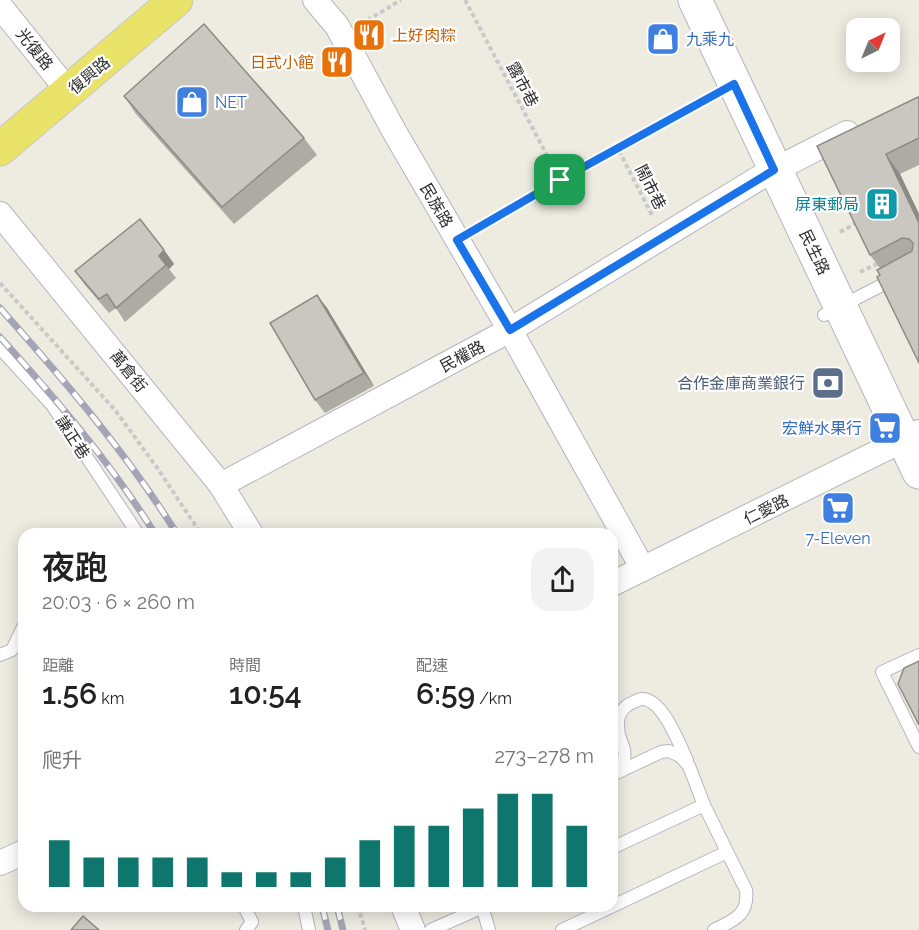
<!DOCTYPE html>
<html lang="zh-TW">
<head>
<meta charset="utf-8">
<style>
	:root { --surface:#fff; --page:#f2f2f2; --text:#222; --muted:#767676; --accent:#0f766e }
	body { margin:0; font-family:Raleway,"Noto Sans TC",sans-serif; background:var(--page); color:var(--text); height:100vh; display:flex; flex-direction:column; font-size:22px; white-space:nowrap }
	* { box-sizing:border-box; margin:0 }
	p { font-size:20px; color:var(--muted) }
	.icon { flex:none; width:33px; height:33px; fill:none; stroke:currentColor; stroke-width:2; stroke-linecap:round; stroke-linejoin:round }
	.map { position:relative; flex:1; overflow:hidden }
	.side { position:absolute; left:18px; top:528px; width:600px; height:384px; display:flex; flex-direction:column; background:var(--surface); border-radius:18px; box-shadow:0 3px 15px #0003 }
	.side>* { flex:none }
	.needle { width:39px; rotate:43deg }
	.buttons { position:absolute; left:846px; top:18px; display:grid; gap:12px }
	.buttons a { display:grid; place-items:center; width:54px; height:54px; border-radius:12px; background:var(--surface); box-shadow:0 3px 15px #0003; font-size:30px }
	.pin { position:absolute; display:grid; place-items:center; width:51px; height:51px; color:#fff; margin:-26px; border-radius:12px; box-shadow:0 3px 9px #0006 }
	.round { display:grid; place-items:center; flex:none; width:63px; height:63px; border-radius:18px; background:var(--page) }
	.overview { display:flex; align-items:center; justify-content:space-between; height:102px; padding:0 24px }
	h1 { font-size:33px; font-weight:600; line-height:45px }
	.metrics { display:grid; grid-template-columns:repeat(3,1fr); gap:9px; height:102px; padding:6px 24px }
	.metrics div { display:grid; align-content:center }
	.metrics b { font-size:30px; font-weight:600 }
	.metrics small { font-size:16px; font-weight:400 }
	.metrics p { font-size:16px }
	.chart { height:168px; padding:12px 24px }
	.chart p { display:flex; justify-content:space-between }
	.chart svg { width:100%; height:108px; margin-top:6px; stroke:var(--accent); stroke-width:6 }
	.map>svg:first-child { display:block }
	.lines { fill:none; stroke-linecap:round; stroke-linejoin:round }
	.lane-casing { stroke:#b4b5c0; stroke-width:14 }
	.street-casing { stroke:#b4b5c0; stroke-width:26 }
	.secondary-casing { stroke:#b4b5c0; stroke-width:35 }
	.primary-casing { stroke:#c9c9c9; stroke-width:35 }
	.path { stroke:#c9c9c9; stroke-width:4; stroke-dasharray:4.5 3; stroke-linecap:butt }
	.lane { stroke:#fff; stroke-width:12 }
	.street { stroke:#fff; stroke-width:24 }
	.secondary { stroke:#fff; stroke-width:33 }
	.primary { stroke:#eae36a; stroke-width:33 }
	.rail-casing { stroke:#a4a4b6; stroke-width:7 }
	.rail { stroke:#fff; stroke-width:4.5; stroke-dasharray:14; stroke-linecap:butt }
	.wall { fill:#aeaba5 }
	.shaded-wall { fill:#8d8b86 }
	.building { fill:#cac7c0; stroke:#8d8b86; stroke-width:1.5 }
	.route-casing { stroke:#fff; stroke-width:12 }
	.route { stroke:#1a73e8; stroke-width:8 }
	.labels { text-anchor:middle; stroke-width:4.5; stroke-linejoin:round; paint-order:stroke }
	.food-label { font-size:16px; fill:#c56008; stroke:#fff; text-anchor:start }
	.shop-label { font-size:16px; fill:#366cbe; stroke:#fff; text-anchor:start }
	.street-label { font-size:16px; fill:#2e2e2e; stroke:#fff }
	.culture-label { font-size:16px; fill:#0d838f; stroke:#fff; text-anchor:end }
	.service-label { font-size:16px; fill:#4e5e75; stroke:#fff; text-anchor:end }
</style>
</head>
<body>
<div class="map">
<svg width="919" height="930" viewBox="0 0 919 930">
	<rect width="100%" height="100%" fill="#eeebe1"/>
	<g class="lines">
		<g class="lane-casing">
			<g id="lane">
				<polyline points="824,315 919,266"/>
				<polyline points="0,348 52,405 138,534"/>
				<polyline points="0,655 12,650 24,625"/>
				<polyline points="919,655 882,672 919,747"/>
				<path d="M 620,771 C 632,744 616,745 618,723 C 618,715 623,708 629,704 C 633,703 638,699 642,699 C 663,699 679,744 687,760"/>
				<path d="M 612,775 L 661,752 L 669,751 L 680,756 L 689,766 L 704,805 L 746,890 C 749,915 734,920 714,930"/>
				<polyline points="612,848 704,805"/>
				<polyline points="244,906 252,922 246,930"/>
				<polyline points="304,906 309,930"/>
				<polyline points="482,906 489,930"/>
				<polyline points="431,930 485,906"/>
				<polyline points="562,930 727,852"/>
			</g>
		</g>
		<g class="street-casing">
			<g id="street">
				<polyline points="315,0 337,26 394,131 510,330 643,569"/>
				<polyline points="0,6 69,92"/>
				<polyline points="0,214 221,485 251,534"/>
				<polyline points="221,485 510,330 759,178 847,133"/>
				<polyline points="612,584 919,432"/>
				<polyline points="0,863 24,852"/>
				<polyline points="403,906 413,930"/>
			</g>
		</g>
		<g class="secondary-casing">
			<polyline id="secondary" points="695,0 919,472"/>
		</g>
		<g class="primary-casing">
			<polyline id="primary" points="0,149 176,0"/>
		</g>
		<g class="path">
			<polyline points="465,0 560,180"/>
			<polyline points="361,24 401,0"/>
			<polyline points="618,149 711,96"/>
			<polyline points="826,203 845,194"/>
			<polyline points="476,229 560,180 618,149 653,217"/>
			<polyline points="840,232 860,221"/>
			<polyline points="860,272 879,263"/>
			<polyline points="0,283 115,410 158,469 201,534"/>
			<polyline points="358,906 365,930"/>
		</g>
		<use href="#lane" class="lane"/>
		<use href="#street" class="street"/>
		<use href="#secondary" class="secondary"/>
		<use href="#primary" class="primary"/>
		<g class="rail-casing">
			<g id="rail">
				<path d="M 0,308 C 64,380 126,452 177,534"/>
				<path d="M 0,337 C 56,399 111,463 155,534"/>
				<polyline points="322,906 328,930"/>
				<polyline points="337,906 343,930"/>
			</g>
		</g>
		<use href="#rail" class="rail"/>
	</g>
	<g class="wall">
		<polygon points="124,96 304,138 317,155 234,224 136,114"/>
		<polygon points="919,98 919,165 900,174 919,214 919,363 880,275 880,268 870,255 817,146"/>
		<polygon points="164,250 174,264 169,269 176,278 125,322 116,308 109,313 85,285 75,271"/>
		<polygon points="317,295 327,308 374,386 325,413 315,400"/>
	</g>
	<g class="shaded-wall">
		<polygon points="886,154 900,174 919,214 919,223"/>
		<polygon points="164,250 174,264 169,269 159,256"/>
		<polygon points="317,295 327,308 374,386 364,373"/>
	</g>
	<g class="building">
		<polygon points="204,24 304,138 222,207 124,96"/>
		<polygon points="918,97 919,99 919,138 886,154 919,223 919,363 877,277 880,275 877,270 912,251 913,243 909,239 902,238 870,255 817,146"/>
		<polygon points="140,219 164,250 159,256 166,265 116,308 107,294 99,299 75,271"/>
		<polygon points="317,295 364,373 315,400 270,323"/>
		<polygon points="919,661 919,725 898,684 904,668"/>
		<polygon points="83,916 99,930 71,930"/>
	</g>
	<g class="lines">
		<g class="route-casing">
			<polygon id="route" points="734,84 774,170 510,330 457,240 560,180"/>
		</g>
		<use href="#route" class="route"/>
	</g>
	<defs>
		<g id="restaurant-square" transform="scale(1.725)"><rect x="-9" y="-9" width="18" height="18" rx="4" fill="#e8710a" stroke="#fff"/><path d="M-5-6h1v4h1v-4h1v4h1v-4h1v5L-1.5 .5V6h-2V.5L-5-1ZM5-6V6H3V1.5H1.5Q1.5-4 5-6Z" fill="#fff"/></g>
		<g id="shop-square" transform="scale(1.725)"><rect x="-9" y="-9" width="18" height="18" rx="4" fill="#3f7fe0" stroke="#fff"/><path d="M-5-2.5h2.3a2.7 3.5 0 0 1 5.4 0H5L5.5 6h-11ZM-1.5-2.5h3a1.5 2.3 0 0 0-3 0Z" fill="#fff"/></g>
		<g id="building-square" transform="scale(1.725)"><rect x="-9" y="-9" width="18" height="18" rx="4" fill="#0f9aa8" stroke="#fff"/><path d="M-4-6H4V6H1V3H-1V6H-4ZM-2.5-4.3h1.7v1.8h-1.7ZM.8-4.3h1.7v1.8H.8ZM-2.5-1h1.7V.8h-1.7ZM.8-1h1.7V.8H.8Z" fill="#fff"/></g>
		<g id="bank-square" transform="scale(1.725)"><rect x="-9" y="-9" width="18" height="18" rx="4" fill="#5c6f8a" stroke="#fff"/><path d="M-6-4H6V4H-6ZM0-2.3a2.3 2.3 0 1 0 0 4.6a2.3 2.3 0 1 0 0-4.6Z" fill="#fff"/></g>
		<g id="supermarket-square" transform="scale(1.725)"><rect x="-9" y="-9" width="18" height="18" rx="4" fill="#3f7fe0" stroke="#fff"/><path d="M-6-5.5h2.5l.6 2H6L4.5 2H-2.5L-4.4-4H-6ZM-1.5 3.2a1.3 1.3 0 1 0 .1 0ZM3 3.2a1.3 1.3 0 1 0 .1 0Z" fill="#fff"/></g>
	</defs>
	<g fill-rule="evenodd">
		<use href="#restaurant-square" x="369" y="35"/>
		<use href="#shop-square" x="663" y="39"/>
		<use href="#restaurant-square" x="337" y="62"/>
		<use href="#shop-square" x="192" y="102"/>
		<use href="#building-square" x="882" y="204"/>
		<use href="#bank-square" x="828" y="383"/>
		<use href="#supermarket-square" x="885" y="428"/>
		<use href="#supermarket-square" x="838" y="508"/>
	</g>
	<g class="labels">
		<g class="food-label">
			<text x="392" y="41">上好肉粽</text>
			<text x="314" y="68" text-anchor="end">日式小館</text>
		</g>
		<g class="shop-label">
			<text x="686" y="45">九乘九</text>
			<text x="215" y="108">NET</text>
			<text x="862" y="434" text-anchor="end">宏鮮水果行</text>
			<text x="838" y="544" text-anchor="middle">7-Eleven</text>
		</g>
		<g class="street-label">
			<text transform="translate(35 49) rotate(51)" y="6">光復路</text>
			<text transform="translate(89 75) rotate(-40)" y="6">復興路</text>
			<text transform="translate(523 84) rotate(62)" y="6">露市巷</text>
			<text transform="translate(651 187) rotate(63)" y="6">鬧市巷</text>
			<text transform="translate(437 205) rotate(60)" y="6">民族路</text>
			<text transform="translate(815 252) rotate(64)" y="6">民生路</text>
			<text transform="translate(462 356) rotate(-28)" y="6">民權路</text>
			<text transform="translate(129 371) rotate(51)" y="6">萬倉街</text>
			<text transform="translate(73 437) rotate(57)" y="6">謙正巷</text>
			<text transform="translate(766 509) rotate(-26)" y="6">仁愛路</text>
		</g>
		<g class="culture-label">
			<text x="859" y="210">屏東郵局</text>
		</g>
		<g class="service-label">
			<text x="805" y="389">合作金庫商業銀行</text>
		</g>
	</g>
</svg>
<div class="buttons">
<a><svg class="needle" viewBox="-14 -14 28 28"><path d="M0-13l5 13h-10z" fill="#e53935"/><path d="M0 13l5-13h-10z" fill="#767676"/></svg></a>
</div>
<div class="pin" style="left:560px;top:180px;background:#1e9e55"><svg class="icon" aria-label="arrive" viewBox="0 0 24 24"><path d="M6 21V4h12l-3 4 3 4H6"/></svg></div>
<section class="side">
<div class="overview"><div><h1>夜跑</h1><p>20:03 · 6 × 260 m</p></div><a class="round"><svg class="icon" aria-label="share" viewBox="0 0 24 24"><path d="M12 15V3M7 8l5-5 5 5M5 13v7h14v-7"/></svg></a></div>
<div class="metrics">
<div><p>距離</p><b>1.56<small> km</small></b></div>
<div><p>時間</p><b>10:54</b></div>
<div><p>配速</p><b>6:59<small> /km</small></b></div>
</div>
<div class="chart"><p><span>爬升</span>273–278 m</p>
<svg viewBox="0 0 160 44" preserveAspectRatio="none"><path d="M5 44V25M15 44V32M25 44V32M35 44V32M45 44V32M55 44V38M65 44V38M75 44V38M85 44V32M95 44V25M105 44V19M115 44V19M125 44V12M135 44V6M145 44V6M155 44V19"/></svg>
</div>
</section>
</div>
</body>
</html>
